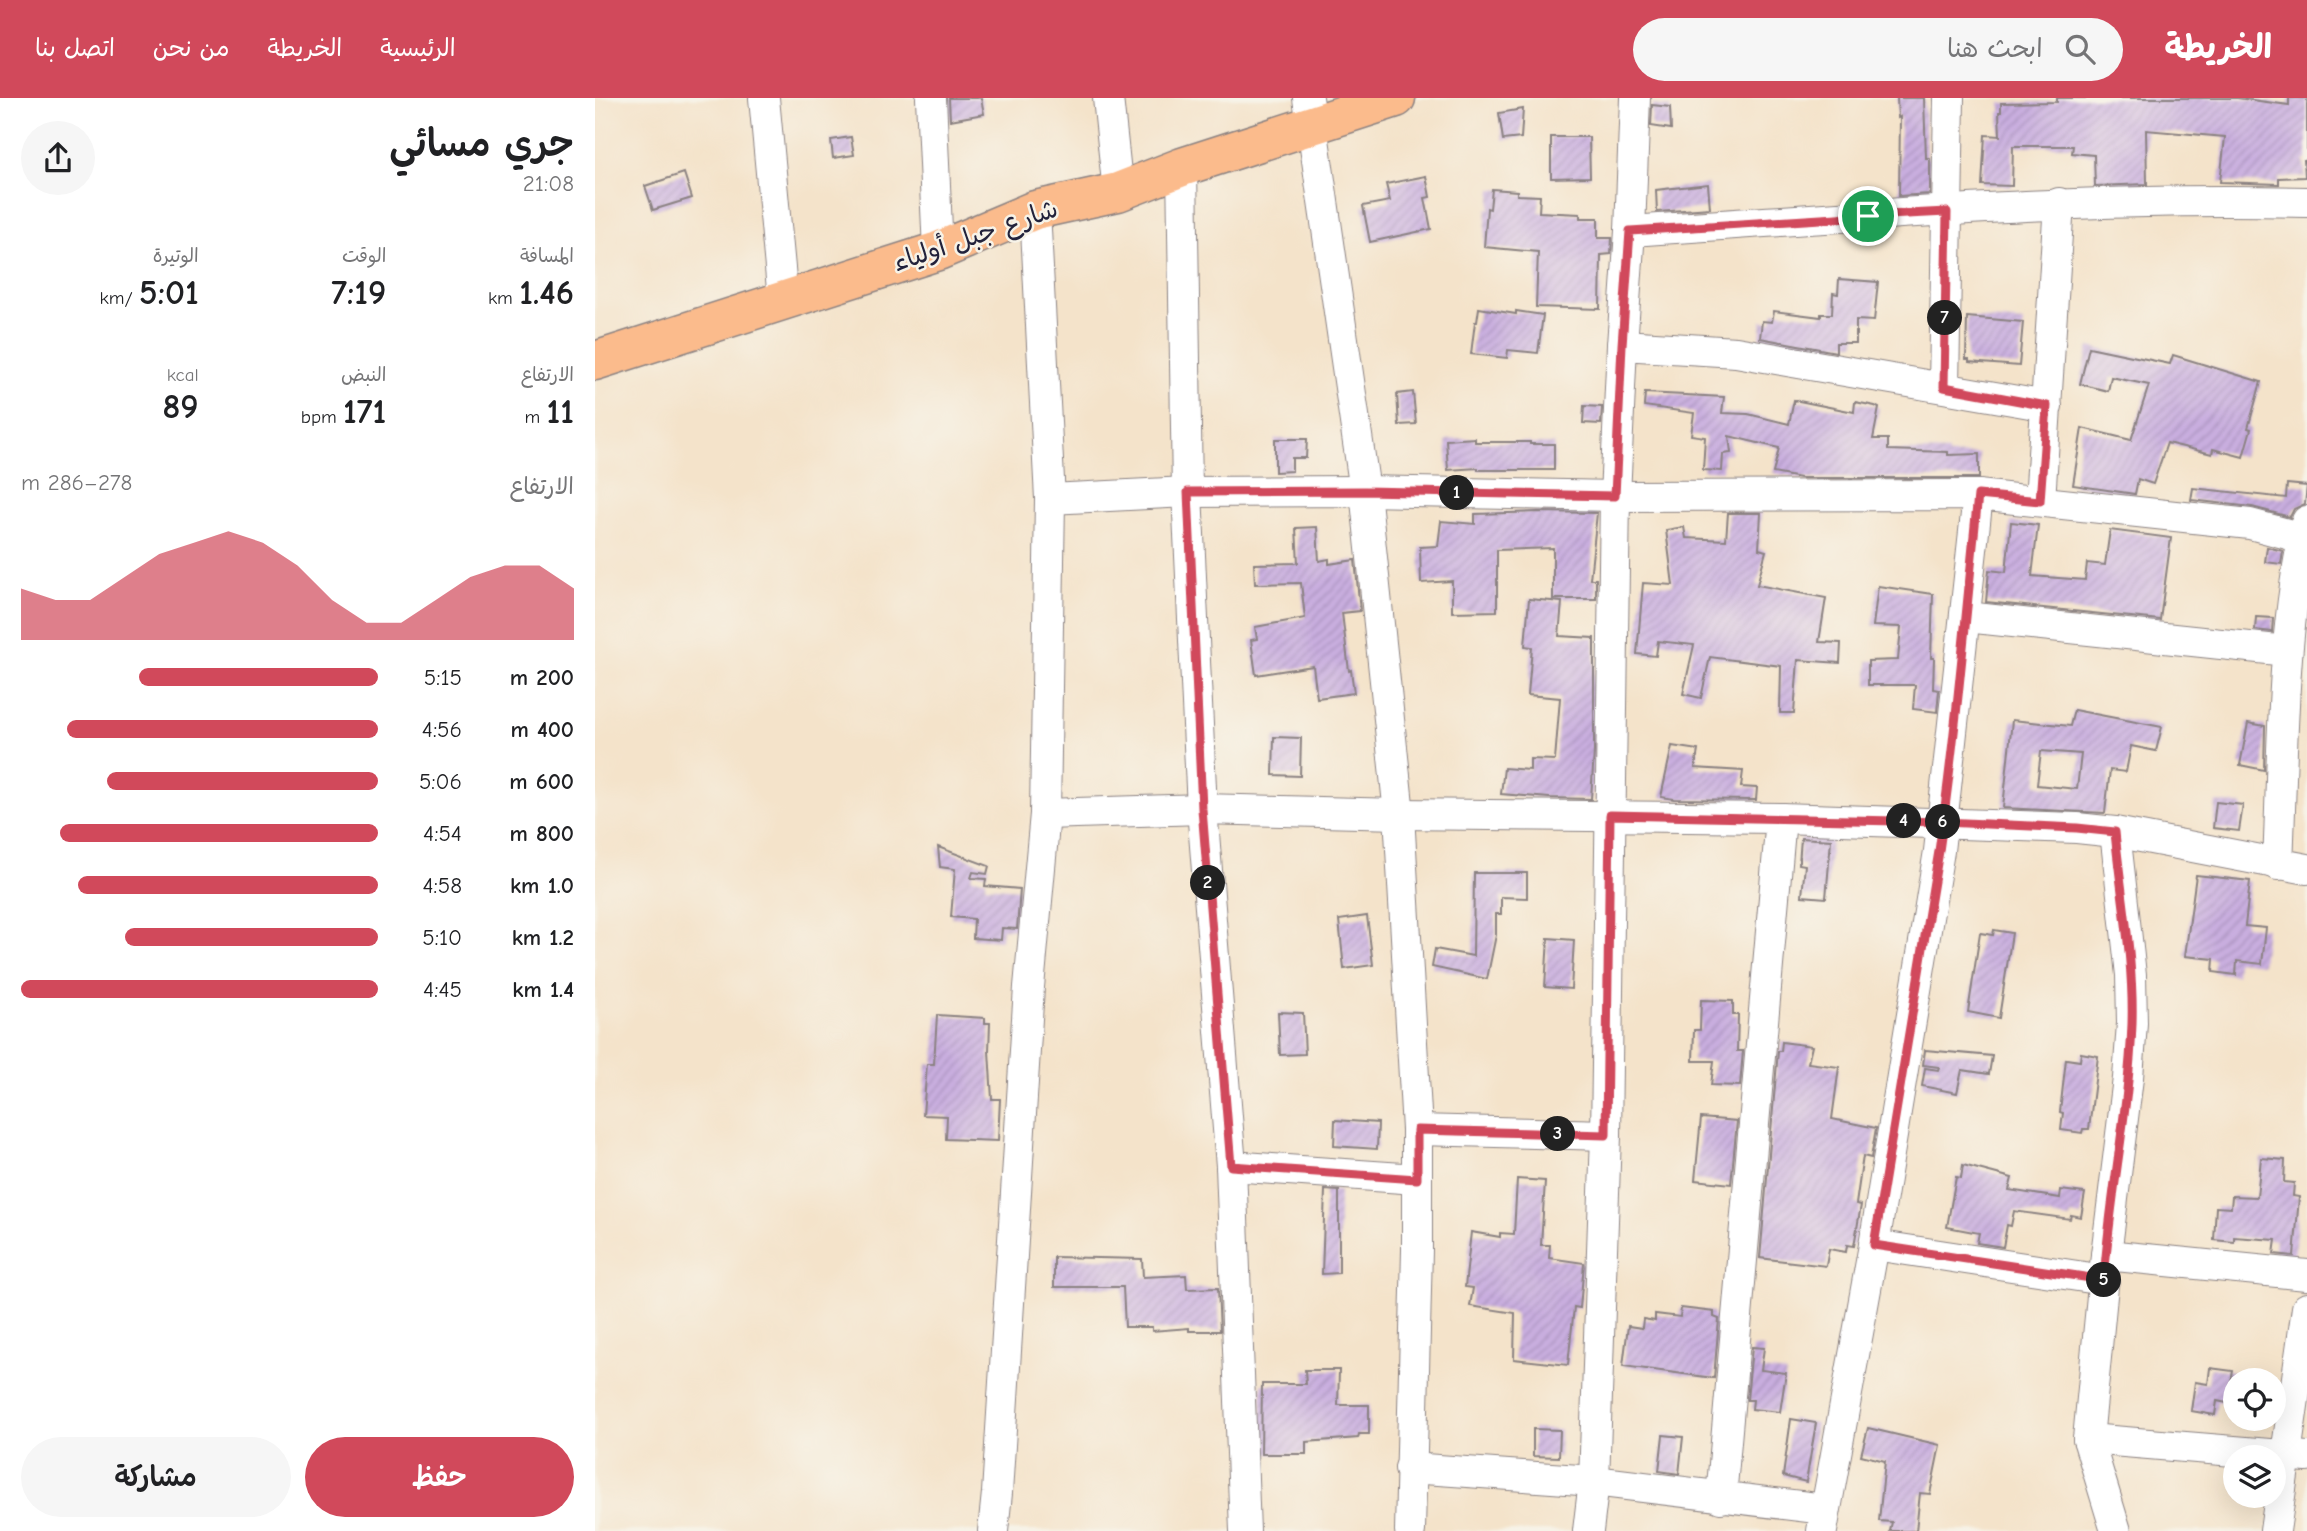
<!DOCTYPE html>
<html lang="ar">
<head>
<meta charset="utf-8">
<style>
	:root { --surface:#fff; --page:#f6f6f6; --text:#202124; --muted:#757577; --accent:#d1495b }
	body { margin:0; font-family:"Comic Neue","Playpen Sans Arabic",sans-serif; background:var(--page); color:var(--text); direction:rtl; height:100vh; display:flex; flex-direction:column; font-size:26px; white-space:nowrap }
	* { box-sizing:border-box; margin:0 }
	p { font-size:23px; color:var(--muted) }
	.icon { flex:none; width:38px; height:38px; fill:none; stroke:currentColor; stroke-width:2; stroke-linecap:round; stroke-linejoin:round }
	.map { position:relative; flex:1; overflow:hidden; direction:ltr }
	.details { display:flex; flex-direction:column; background:var(--surface); width:595px }
	.details>* { flex:none }
	.tools { position:absolute; left:1628px; top:1270px; display:grid; gap:14px }
	.tools a { display:grid; place-items:center; width:63px; height:63px; border-radius:50%; background:var(--surface); box-shadow:0 7px 28px #0002; font-size:35px }
	.pin { position:absolute; display:grid; place-items:center; width:60px; height:60px; color:#fff; margin:-30px; border:4px solid #fff; border-radius:50%; box-shadow:0 2px 7px #0007 }
	.km { position:absolute; width:35px; height:35px; margin:-18px; border-radius:50%; background:#222; color:#fff; font-size:19px; line-height:35px; text-align:center }
	.round { display:grid; place-items:center; flex:none; width:74px; height:74px; border-radius:37px; background:var(--page) }
	.headline { display:flex; align-items:center; justify-content:space-between; height:119px; padding:0 21px }
	h1 { font-size:38px; font-weight:600; line-height:52px }
	.figures { display:grid; grid-template-columns:repeat(3,1fr); gap:10px; height:119px; padding:7px 21px }
	.figures div { display:grid; align-content:center }
	.figures b { font-size:35px; font-weight:600 }
	.figures small { font-size:19px; font-weight:400 }
	.figures p { font-size:19px }
	.chart { height:196px; padding:14px 21px }
	.chart p { display:flex; justify-content:space-between }
	.chart svg { width:100%; height:126px; margin-top:7px; fill:var(--accent); opacity:.7 }
	.button { display:flex; gap:14px; margin-top:auto; padding:14px 21px }
	.button a { flex:1; height:80px; border-radius:42px; background:var(--accent); color:#fff; font-size:28px; font-weight:600; line-height:80px; text-align:center }
	.button a+a { background:var(--page); color:var(--text) }
	ul { padding:0 21px; list-style:none; font-size:23px }
	li { display:grid; grid-template-columns:112px 84px 1fr; align-items:center; height:52px }
	li i { height:18px; border-radius:9px; background:var(--accent) }
	header { display:flex; align-items:center; gap:42px; box-sizing:border-box; height:98px; padding:0 35px; background:var(--accent); color:#fff }
	header strong { font-size:33px }
	nav { display:flex; gap:38px; margin-inline-start:auto; font-size:24px }
	.search { width:490px; height:63px; background:var(--page); display:flex; align-items:center; gap:18px; box-sizing:border-box; padding:0 24px; border-radius:38px; color:var(--muted); font-size:26px }
	main { display:flex; flex:1; min-height:0 }
	.map>svg:first-child { display:block }
	.building { fill:url(#building-hatch); fill-rule:evenodd }
	.lines { fill:none; stroke-linecap:round; stroke-linejoin:round }
	.minor-casing { stroke:#8b8282; stroke-width:32 }
	.highway-casing { stroke:#8b8282; stroke-width:41 }
	.minor { stroke:#fff; stroke-width:30 }
	.highway { stroke:#fbbb8c; stroke-width:38 }
	.route-casing { stroke:#fff; stroke-width:14 }
	.route { stroke:#d1495b; stroke-width:9 }
	.labels { text-anchor:middle; stroke-width:5; stroke-linejoin:round; paint-order:stroke }
	.street-label { font-size:26px; fill:#22223b; stroke:#f7f3e8 }
</style>
</head>
<body>
<header>
<strong>الخريطة</strong>
<div class="search"><svg class="icon" aria-label="search" viewBox="0 0 24 24"><circle cx="10" cy="10" r="6"/><path d="M15 15l6 6"/></svg>ابحث هنا</div>
<nav><a>الرئيسية</a><a>الخريطة</a><a>من نحن</a><a>اتصل بنا</a></nav>
</header>
<main>
<div class="map">
<svg width="1712" height="1433" viewBox="0 0 1712 1433">
	<defs>
		<pattern id="building-hatch" width="6" height="6" patternUnits="userSpaceOnUse" patternTransform="scale(1.75)"><rect width="6" height="6" fill="#c9aedf"/><path d="M-1 1l2-2M0 6l6-6M5 7l2-2" fill="none" stroke="#ac95c0"/></pattern>
	</defs>
	<rect width="100%" height="100%" fill="#f7f3e8"/>
	<filter id="ink" filterUnits="userSpaceOnUse"><feTurbulence type="fractalNoise" baseFrequency=".0143" numOctaves="2"/><feDisplacementMap in="SourceGraphic" scale="14" xChannelSelector="R" yChannelSelector="G"/><feConvolveMatrix kernelMatrix="1 2 1 2 8 2 1 2 1" color-interpolation-filters="sRGB"/></filter>
	<filter id="wash" filterUnits="userSpaceOnUse"><feTurbulence type="fractalNoise" baseFrequency=".00686" numOctaves="4" result="noise"/><feDisplacementMap in="SourceGraphic" scale="28" xChannelSelector="R" yChannelSelector="G"/><feGaussianBlur stdDeviation="1.57" result="paint"/><feColorMatrix in="noise" values="0 0 0 0 0 0 0 0 0 0 0 0 0 0 0 0 0 1.4 0 .05"/><feComposite in="paint" operator="in"/></filter>
	<g filter="url(#wash)">
		<rect width="100%" height="100%" fill="#f4e3ca"/>
		<g id="blocks">
			<g class="building">
				<polygon points="354,0 386,0 389,16 355,22"/>
				<polygon points="1302,0 1329,0 1331,60 1335,60 1335,96 1304,98 1305,19 1303,20"/>
				<polygon points="1462,0 1642,0 1694,7 1694,0 1712,0 1712,62 1709,62 1710,79 1684,80 1684,86 1625,84 1630,39 1551,32 1552,86 1500,88 1499,57 1477,55 1478,48 1418,48 1417,88 1387,87 1390,37 1405,38 1404,14 1406,14 1406,5 1462,4"/>
				<polygon points="1057,7 1075,9 1076,31 1056,28"/>
				<polygon points="928,11 926,40 908,42 904,15"/>
				<polygon points="256,39 259,57 238,60 236,42"/>
				<polygon points="956,39 994,39 995,79 956,80"/>
				<polygon points="89,75 97,100 58,112 50,88"/>
				<polygon points="831,78 835,99 830,100 836,131 775,144 768,108 795,103 791,86"/>
				<polygon points="1113,86 1115,110 1062,114 1061,92"/>
				<polygon points="897,91 922,93 922,97 945,98 944,114 985,116 985,120 1003,120 1003,140 1017,140 1016,156 1006,157 1005,211 941,209 943,154 889,149 892,110 895,111"/>
				<polygon points="1244,181 1283,184 1279,223 1261,222 1261,245 1241,245 1241,254 1165,240 1167,223 1177,224 1179,213 1226,219 1226,216 1237,216 1238,195 1243,196"/>
				<polygon points="884,210 921,216 921,213 948,217 943,255 913,252 912,260 876,256 880,224 882,224"/>
				<polygon points="1372,219 1428,224 1424,268 1374,264 1374,261 1371,261"/>
				<polygon points="1494,249 1575,266 1578,257 1666,284 1653,330 1656,331 1648,359 1618,351 1617,356 1572,345 1558,386 1543,381 1540,396 1478,387 1487,330 1536,342 1554,287 1516,279 1513,293 1485,286"/>
				<polygon points="818,294 821,326 804,327 802,296"/>
				<polygon points="1050,295 1129,299 1127,315 1153,316 1194,326 1199,302 1259,314 1260,304 1280,308 1284,310 1278,341 1293,341 1293,352 1353,354 1353,357 1384,356 1384,380 1205,380 1178,375 1184,350 1134,338 1136,355 1128,356 1127,373 1108,372 1110,339 1096,337 1099,315 1049,308"/>
				<polygon points="989,308 1007,309 1006,326 988,325"/>
				<polygon points="880,340 880,344 935,344 935,346 959,346 959,372 883,372 883,370 853,372 851,342"/>
				<polygon points="680,341 712,341 711,360 697,360 697,373 680,374"/>
				<polygon points="1692,386 1712,388 1710,406 1699,411 1695,419 1657,409 1596,402 1598,390 1691,400"/>
				<polygon points="943,414 1002,415 995,481 1001,481 1001,501 958,501 958,450 902,452 902,513 857,514 857,483 826,485 825,449 843,448 846,423 880,426 880,416"/>
				<polygon points="1133,415 1166,415 1164,451 1171,453 1162,487 1231,500 1224,544 1246,545 1245,565 1203,562 1199,615 1185,615 1186,568 1115,559 1106,600 1088,596 1099,547 1063,543 1061,558 1042,556 1048,485 1078,487 1071,432 1089,429 1091,440 1131,442"/>
				<polygon points="1416,424 1443,427 1437,478 1490,482 1492,465 1510,467 1515,432 1576,440 1565,522 1391,504 1394,472 1411,474"/>
				<polygon points="722,429 724,463 734,461 734,466 760,462 765,513 747,515 754,573 756,572 759,595 722,600 718,568 661,577 656,542 662,541 660,529 710,520 706,485 660,486 659,466 703,465 701,430"/>
				<polygon points="1672,449 1688,453 1686,466 1670,464"/>
				<polygon points="1283,488 1338,496 1336,560 1339,560 1338,591 1344,592 1342,614 1318,611 1320,587 1273,587 1273,563 1303,562 1306,529 1278,528"/>
				<polygon points="934,501 967,504 964,538 999,540 999,653 996,701 955,700 906,696 909,670 935,672 935,661 960,662 965,600 933,597 937,549 930,548"/>
				<polygon points="1661,519 1678,520 1677,534 1660,532"/>
				<path d="M 1479,612 L 1567,629 L 1561,653 L 1536,648 L 1531,674 L 1515,672 L 1510,715 L 1408,710 L 1417,622 L 1475,628 ZM 1446,653 L 1486,656 L 1482,691 L 1442,687 Z"/>
				<polygon points="1653,625 1670,628 1669,672 1645,667"/>
				<polygon points="679,639 706,640 705,678 678,677"/>
				<polygon points="1077,648 1103,652 1100,670 1148,673 1146,689 1162,690 1161,702 1079,701 1066,699"/>
				<polygon points="1621,704 1648,707 1644,733 1618,730"/>
				<polygon points="1206,740 1236,742 1231,800 1207,798 1210,767 1204,766"/>
				<polygon points="343,749 394,768 392,776 378,774 376,780 391,781 390,788 425,791 422,831 407,830 406,842 378,840 379,821 356,819 360,771 345,769"/>
				<polygon points="879,775 932,775 932,800 906,799 906,816 901,816 901,837 892,881 837,869 840,851 878,858"/>
				<polygon points="1601,777 1655,783 1650,828 1671,830 1667,866 1642,863 1641,877 1618,874 1619,861 1590,858"/>
				<polygon points="772,818 778,867 749,871 744,822"/>
				<polygon points="1399,832 1417,835 1404,920 1373,914 1385,835 1398,837"/>
				<polygon points="953,840 979,842 976,891 950,889"/>
				<polygon points="1106,902 1138,903 1138,917 1143,917 1142,953 1148,953 1145,988 1116,987 1119,963 1098,963 1099,932 1105,932"/>
				<polygon points="683,914 708,915 710,956 685,957"/>
				<polygon points="342,917 390,920 390,925 395,925 394,953 397,1001 405,1001 403,1043 351,1041 352,1018 328,1017 332,966 339,966"/>
				<polygon points="1187,944 1217,948 1213,965 1244,969 1237,1021 1281,1030 1276,1060 1268,1058 1261,1106 1266,1107 1259,1148 1252,1147 1251,1154 1234,1151 1231,1168 1165,1160 1183,953 1186,953"/>
				<polygon points="1330,952 1397,958 1394,976 1367,972 1362,995 1327,988 1330,970 1343,972 1344,969 1328,967"/>
				<polygon points="1486,955 1503,958 1494,1031 1488,1031 1487,1035 1466,1032 1468,1015 1465,1014 1471,961 1485,963"/>
				<polygon points="1106,1020 1142,1023 1136,1086 1100,1082"/>
				<polygon points="740,1022 783,1025 782,1051 739,1048"/>
				<polygon points="1666,1060 1690,1062 1689,1084 1699,1085 1698,1098 1704,1099 1699,1158 1679,1156 1681,1142 1639,1139 1639,1144 1619,1142 1621,1109 1636,1110 1637,1098 1662,1099"/>
				<polygon points="1368,1067 1417,1080 1414,1092 1465,1100 1466,1092 1490,1095 1486,1119 1476,1117 1475,1121 1419,1113 1416,1128 1412,1127 1408,1149 1382,1145 1384,1135 1352,1129 1361,1079 1366,1080"/>
				<polygon points="922,1081 950,1083 946,1147 955,1147 954,1160 989,1165 985,1210 979,1209 973,1267 919,1261 920,1215 875,1208 878,1190 870,1189 876,1134 905,1139 905,1135 919,1136"/>
				<polygon points="730,1092 744,1093 744,1175 727,1176"/>
				<polygon points="459,1159 547,1161 548,1179 591,1177 592,1191 623,1190 625,1233 594,1233 594,1230 557,1233 557,1229 530,1229 528,1189 459,1189"/>
				<polygon points="1086,1210 1119,1214 1119,1219 1124,1221 1119,1280 1028,1268 1033,1228 1047,1230 1048,1221 1060,1223 1060,1216 1085,1219"/>
				<polygon points="1157,1249 1169,1250 1166,1272 1191,1275 1185,1314 1157,1311 1158,1302 1152,1302"/>
				<polygon points="1615,1270 1638,1273 1632,1305 1622,1303 1620,1317 1596,1313 1600,1284 1613,1286"/>
				<polygon points="710,1272 744,1272 743,1307 774,1307 774,1336 764,1336 763,1340 711,1344 711,1356 666,1356 667,1286 711,1286"/>
				<polygon points="1196,1321 1221,1325 1211,1384 1188,1378"/>
				<polygon points="1273,1330 1345,1347 1335,1396 1325,1395 1321,1433 1295,1433 1297,1424 1284,1423 1290,1363 1266,1357"/>
				<polygon points="938,1331 965,1332 964,1359 938,1358"/>
				<polygon points="1068,1337 1088,1339 1084,1376 1064,1373"/>
			</g>
		</g>
	</g>
	<g filter="url(#ink)">
		<use href="#blocks" fill-opacity="0" stroke="#8b8282" stroke-width="2"/>
		<g class="lines">
			<g class="minor-casing">
				<g id="minor">
					<polyline points="169,0 188,202"/>
					<polyline points="336,0 343,153"/>
					<polyline points="513,0 523,94"/>
					<polyline points="713,0 770,393 804,716 822,1032 822,1152 815,1433"/>
					<polyline points="587,69 592,394 607,711 636,1068 650,1433"/>
					<path d="M 1035,133 C 1260,119 1486,98 1712,104"/>
					<polyline points="1027,247 1141,254 1452,308"/>
					<polyline points="1349,289 1354,0"/>
					<polyline points="455,401 592,394 770,393 1020,398 1383,397 1655,426 1708,440"/>
					<polyline points="1445,403 1464,105"/>
					<polyline points="1371,519 1692,553"/>
					<polyline points="450,716 607,711 804,716 1186,720 1482,730 1520,734 1712,771"/>
					<polyline points="1520,734 1536,877 1537,925 1533,980 1511,1157 1493,1341 1521,1433"/>
					<path d="M 1683,767 C 1688,652 1686,535 1712,423"/>
					<polyline points="822,1032 1011,1037"/>
					<polyline points="636,1068 822,1081"/>
					<polyline points="1279,1147 1509,1182"/>
					<polyline points="1511,1157 1712,1177"/>
					<polyline points="1493,1341 1712,1359"/>
					<polyline points="815,1370 999,1383 1230,1411"/>
					<polyline points="1126,1400 1186,720"/>
					<polyline points="398,1433 402,1395 434,889 450,716 455,401 440,112"/>
					<polyline points="993,1433 999,1383 1011,1037 1020,398 1027,247 1035,133 1040,0"/>
					<polyline points="1227,1433 1279,1147 1344,753 1383,397"/>
					<polyline points="1680,1433 1712,1210"/>
				</g>
			</g>
			<g class="highway-casing">
				<polyline id="highway" points="0,263 343,153 440,112 523,94 587,69 801,0"/>
			</g>
			<use href="#minor" class="minor"/>
			<use href="#highway" class="highway"/>
		</g>
	</g>
	<g class="lines" filter="url(#ink)">
		<g class="route-casing">
			<path id="route" d="M 1273,118 L 1035,133 L 1027,247 L 1020,398 L 770,393 L 593,394 L 607,711 L 636,1068 L 822,1081 L 822,1032 L 1011,1037 L 1015,717 L 1348,724 L 1482,730 L 1520,734 C 1526,798 1539,862 1537,926 C 1534,1012 1515,1096 1509,1182 L 1279,1147 L 1344,753 C 1361,635 1371,516 1383,397 L 1445,403 L 1452,308 L 1349,289 L 1352,114 L 1273,118"/>
		</g>
		<use href="#route" class="route"/>
	</g>
	<g class="labels">
		<g class="street-label">
			<text transform="translate(380 137) rotate(-19)" y="9">شارع جبل أولياء</text>
		</g>
	</g>
</svg>
<div class="tools">
<a><svg class="icon" aria-label="locate" viewBox="0 0 24 24"><circle cx="12" cy="12" r="6"/><path d="M12 2v4M12 18v4M2 12h4M18 12h4"/></svg></a>
<a><svg class="icon" aria-label="layers" viewBox="0 0 24 24"><path d="M12 4l9 5-9 5-9-5zM3 14l9 5 9-5"/></svg></a>
</div>
<div class="pin" style="left:1273px;top:118px;background:#1e9e55"><svg class="icon" aria-label="arrive" viewBox="0 0 24 24"><path d="M6 21V4h12l-3 4 3 4H6"/></svg></div>
<b class="km" style="left:862px;top:395px">1</b>
<b class="km" style="left:613px;top:785px">2</b>
<b class="km" style="left:963px;top:1036px">3</b>
<b class="km" style="left:1309px;top:723px">4</b>
<b class="km" style="left:1509px;top:1182px">5</b>
<b class="km" style="left:1348px;top:724px">6</b>
<b class="km" style="left:1350px;top:220px">7</b>
</div>
<section class="details">
<div class="headline"><div><h1>جري مسائي</h1><p>21:08</p></div><a class="round"><svg class="icon" aria-label="share" viewBox="0 0 24 24"><path d="M12 15V3M7 8l5-5 5 5M5 13v7h14v-7"/></svg></a></div>
<div class="figures">
<div><p>المسافة</p><b>1.46<small> km</small></b></div>
<div><p>الوقت</p><b>7:19</b></div>
<div><p>الوتيرة</p><b>5:01<small> /km</small></b></div>
</div>
<div class="figures">
<div><p>الارتفاع</p><b>11<small> m</small></b></div>
<div><p>النبض</p><b>171<small> bpm</small></b></div>
<div><p>kcal</p><b>89</b></div>
</div>
<div class="chart"><p><span>الارتفاع</span>278–286 m</p>
<svg viewBox="0 0 160 44" preserveAspectRatio="none"><path d="M0 44V26L10 30L20 30L30 22L40 14L50 10L60 6L70 10L80 18L90 30L100 38L110 38L120 30L130 22L140 18L150 18L160 26V44z"/></svg>
</div>
<ul>
<li><b>200 m</b>5:15<i style="width:67%"></i></li>
<li><b>400 m</b>4:56<i style="width:87%"></i></li>
<li><b>600 m</b>5:06<i style="width:76%"></i></li>
<li><b>800 m</b>4:54<i style="width:89%"></i></li>
<li><b>1.0 km</b>4:58<i style="width:84%"></i></li>
<li><b>1.2 km</b>5:10<i style="width:71%"></i></li>
<li><b>1.4 km</b>4:45<i style="width:100%"></i></li>
</ul>
<div class="button"><a>حفظ</a><a>مشاركة</a></div>
</section>
</main>
</body>
</html>
